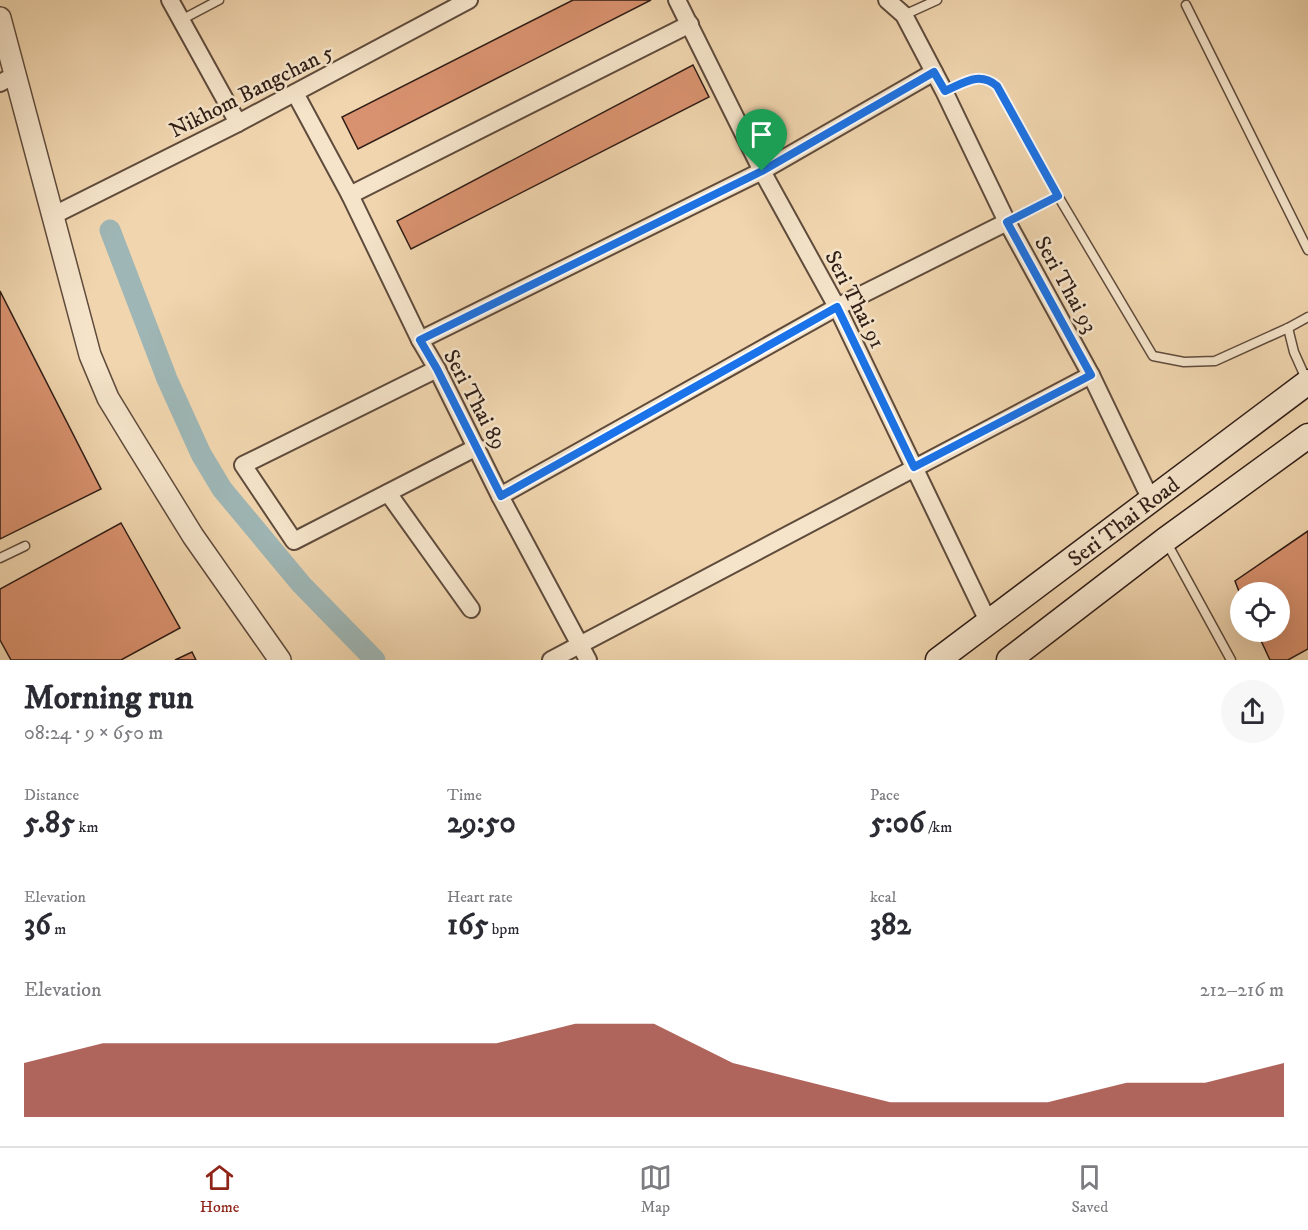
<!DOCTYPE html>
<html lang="en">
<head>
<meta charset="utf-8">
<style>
	:root { --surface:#fff; --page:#f7f7f7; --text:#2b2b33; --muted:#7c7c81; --line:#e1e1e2; --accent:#8f2418 }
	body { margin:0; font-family:"IM FELL DW Pica",serif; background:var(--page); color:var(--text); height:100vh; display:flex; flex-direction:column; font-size:22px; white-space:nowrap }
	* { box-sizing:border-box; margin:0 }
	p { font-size:20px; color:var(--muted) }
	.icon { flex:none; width:33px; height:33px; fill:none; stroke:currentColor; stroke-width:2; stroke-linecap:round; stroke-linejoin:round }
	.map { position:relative; height:660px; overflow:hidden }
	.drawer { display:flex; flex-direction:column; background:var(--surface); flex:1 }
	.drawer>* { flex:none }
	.tools { position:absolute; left:1230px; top:582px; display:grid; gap:12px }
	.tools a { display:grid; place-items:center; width:60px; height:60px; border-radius:50%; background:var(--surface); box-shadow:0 6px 24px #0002; font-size:30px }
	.pin { position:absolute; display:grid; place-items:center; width:51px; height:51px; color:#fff; margin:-62px -26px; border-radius:50% 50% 50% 0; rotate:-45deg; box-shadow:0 0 6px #0007 }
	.pin .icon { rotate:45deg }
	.round { display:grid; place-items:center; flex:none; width:63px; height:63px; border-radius:32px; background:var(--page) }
	.headline { display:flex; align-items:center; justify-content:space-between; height:102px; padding:0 24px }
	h1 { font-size:33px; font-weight:700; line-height:45px }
	.metrics { display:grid; grid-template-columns:repeat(3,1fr); gap:9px; height:102px; padding:6px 24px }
	.metrics div { display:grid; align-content:center }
	.metrics b { font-size:30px; font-weight:700 }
	.metrics small { font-size:16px; font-weight:400 }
	.metrics p { font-size:16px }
	.chart { height:168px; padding:12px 24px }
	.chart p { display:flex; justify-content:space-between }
	.chart svg { width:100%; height:108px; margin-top:6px; fill:var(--accent); opacity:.7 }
	.dock { display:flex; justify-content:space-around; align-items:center; height:84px; border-top:2px solid var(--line); background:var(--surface); font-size:16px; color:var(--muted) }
	.dock a { display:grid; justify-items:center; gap:3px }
	.dock .current { color:var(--accent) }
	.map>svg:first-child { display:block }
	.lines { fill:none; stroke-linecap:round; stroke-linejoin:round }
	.canal { stroke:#9eb6b5; stroke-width:21 }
	.building { fill:#d9926f; stroke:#2f1d16; stroke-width:1.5 }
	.service-casing { stroke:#5f4b3c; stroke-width:11 }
	.minor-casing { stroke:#5f4b3c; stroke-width:20 }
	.tertiary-casing { stroke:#5f4b3c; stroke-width:24 }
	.secondary-casing { stroke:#2f1d16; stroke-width:27 }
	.service { stroke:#f5e4ca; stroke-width:8 }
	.minor { stroke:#f5e4ca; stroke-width:16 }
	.tertiary { stroke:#f5e4ca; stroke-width:21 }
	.secondary { stroke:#f5e4ca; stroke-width:24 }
	.route-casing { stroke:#fff; stroke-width:12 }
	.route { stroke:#1a73e8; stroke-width:8 }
	.labels { text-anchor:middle; stroke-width:5; stroke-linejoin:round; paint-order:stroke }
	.street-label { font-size:22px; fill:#2f1d16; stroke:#f5e4ca }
</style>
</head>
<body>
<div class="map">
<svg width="1308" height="660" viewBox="0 0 1308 660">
	<rect width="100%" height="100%" fill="#f0d5ae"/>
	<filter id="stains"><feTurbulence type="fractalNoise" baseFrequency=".00333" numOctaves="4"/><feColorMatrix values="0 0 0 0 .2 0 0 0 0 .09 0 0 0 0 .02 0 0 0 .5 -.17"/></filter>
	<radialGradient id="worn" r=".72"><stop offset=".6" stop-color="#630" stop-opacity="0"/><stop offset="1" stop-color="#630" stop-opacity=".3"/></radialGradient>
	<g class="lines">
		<polyline class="canal" points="110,230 167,379 201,454 222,489 301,584 375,660"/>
	</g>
	<g class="building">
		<polygon points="573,0 651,0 358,149 342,117"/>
		<polygon points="693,65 709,97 411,249 397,221"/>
		<polygon points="0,291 101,489 0,539"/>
		<polygon points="121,523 180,628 121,660 11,660 0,640 0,589"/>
		<polygon points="1308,531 1308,649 1288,660 1270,660 1257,632 1280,632 1280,592 1240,592 1240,594 1235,581"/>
		<polygon points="192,652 196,660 175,660"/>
	</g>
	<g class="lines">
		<g class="service-casing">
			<g id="service">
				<polyline points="1186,5 1308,250"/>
				<polyline points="904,15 937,0"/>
				<polyline points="181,20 219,0"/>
				<path d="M 944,91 C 964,83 979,71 997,86 L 1058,196 L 1153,356 L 1184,362 L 1215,361 L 1288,328 L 1308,317"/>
				<polyline points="1007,222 1058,196"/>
				<polyline points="1288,328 1294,352 1307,381"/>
				<polyline points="1167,543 1231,660"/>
				<polyline points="0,558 25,546"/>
			</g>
		</g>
		<g class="minor-casing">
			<g id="minor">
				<polyline points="170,0 238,123"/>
				<polyline points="677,0 762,171 837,307 988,621"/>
				<polyline points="887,0 904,15 944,91 1007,222 1091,375 1151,500"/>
				<polyline points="0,83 15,75"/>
				<polyline points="295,93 350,195 420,340 437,369 500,496 588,660"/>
				<polyline points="350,195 690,24"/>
				<polyline points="52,216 238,123 469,0"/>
				<polyline points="420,340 762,171 934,72"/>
				<polyline points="437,369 243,465 294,541 477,447"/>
				<polyline points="388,493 471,609"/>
				<polyline points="500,496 837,307 1007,222"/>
				<polyline points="551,660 1091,375"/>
			</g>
		</g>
		<g class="tertiary-casing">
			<polyline id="tertiary" points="0,18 90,355 108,398 133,439 193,536 280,660"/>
		</g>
		<g class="secondary-casing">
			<g id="secondary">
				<polyline points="938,660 1308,382"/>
				<polyline points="1009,660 1165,540 1308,436"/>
			</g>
		</g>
		<use href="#service" class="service"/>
		<use href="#minor" class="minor"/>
		<use href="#tertiary" class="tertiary"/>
		<use href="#secondary" class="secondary"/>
	</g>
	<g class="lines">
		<g class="route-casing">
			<path id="route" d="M 934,72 L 945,91 C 964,83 979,71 997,86 L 1058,196 L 1007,222 L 1091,375 L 914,467 L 837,307 L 501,496 L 437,369 L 420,340 L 762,171 Z"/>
		</g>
		<use href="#route" class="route"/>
	</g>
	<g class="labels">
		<g class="street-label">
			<text transform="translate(251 90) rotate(-27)" y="8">Nikhom Bangchan 5</text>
			<text transform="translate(1067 284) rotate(61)" y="8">Seri Thai 93</text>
			<text transform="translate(856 299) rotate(63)" y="8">Seri Thai 91</text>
			<text transform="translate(476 399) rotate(62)" y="8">Seri Thai 89</text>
			<text transform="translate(1123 521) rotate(-37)" y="8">Seri Thai Road</text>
		</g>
	</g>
	<rect width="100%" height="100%" filter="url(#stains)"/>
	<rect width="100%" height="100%" fill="url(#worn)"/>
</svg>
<div class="tools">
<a><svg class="icon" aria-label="locate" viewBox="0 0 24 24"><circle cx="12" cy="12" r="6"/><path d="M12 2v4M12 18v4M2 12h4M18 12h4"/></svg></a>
</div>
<div class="pin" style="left:762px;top:171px;background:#1e9e55"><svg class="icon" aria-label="arrive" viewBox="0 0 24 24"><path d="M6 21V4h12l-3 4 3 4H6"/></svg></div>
</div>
<section class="drawer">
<div class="headline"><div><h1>Morning run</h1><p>08:24 · 9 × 650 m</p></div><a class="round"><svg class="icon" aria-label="share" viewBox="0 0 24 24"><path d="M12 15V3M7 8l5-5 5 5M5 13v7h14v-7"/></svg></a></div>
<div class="metrics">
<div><p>Distance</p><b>5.85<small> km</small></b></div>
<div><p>Time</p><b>29:50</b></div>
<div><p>Pace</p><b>5:06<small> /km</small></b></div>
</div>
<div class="metrics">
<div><p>Elevation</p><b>36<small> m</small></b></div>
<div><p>Heart rate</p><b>165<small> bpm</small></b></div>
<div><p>kcal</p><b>382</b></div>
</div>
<div class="chart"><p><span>Elevation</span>212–216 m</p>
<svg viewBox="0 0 160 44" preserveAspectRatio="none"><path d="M0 44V22L10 14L20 14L30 14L40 14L50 14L60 14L70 6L80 6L90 22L100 30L110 38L120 38L130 38L140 30L150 30L160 22V44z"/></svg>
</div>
</section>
<nav class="dock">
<a class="current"><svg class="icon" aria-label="home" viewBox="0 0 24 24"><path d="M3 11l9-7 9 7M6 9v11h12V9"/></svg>Home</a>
<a><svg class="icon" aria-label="map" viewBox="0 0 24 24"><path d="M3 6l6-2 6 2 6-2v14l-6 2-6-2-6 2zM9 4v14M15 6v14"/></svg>Map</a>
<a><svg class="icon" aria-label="saved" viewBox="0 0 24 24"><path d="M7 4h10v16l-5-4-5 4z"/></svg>Saved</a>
</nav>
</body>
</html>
